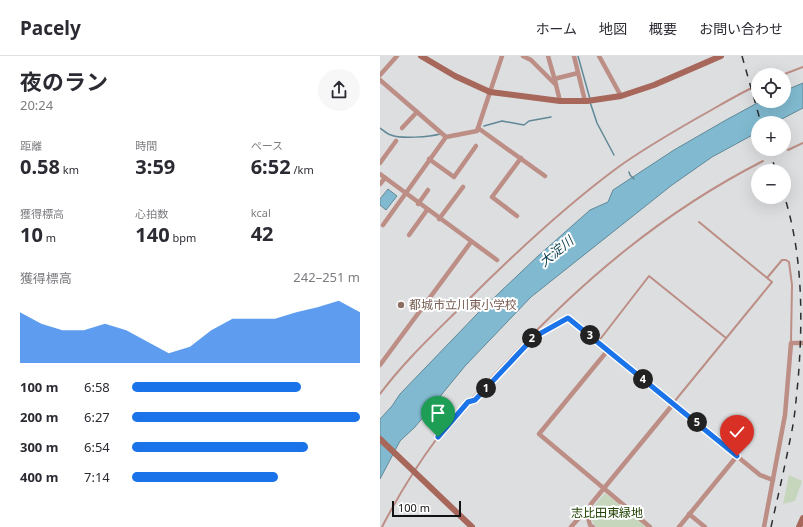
<!DOCTYPE html>
<html lang="ja">
<head>
<meta charset="utf-8">
<style>
	:root { --surface:#fff; --page:#f7f7f7; --text:#2b2b33; --muted:#7c7c81; --line:#e1e1e2; --accent:#1a73e8 }
	body { margin:0; font-family:"Noto Sans","Noto Sans JP",sans-serif; background:var(--page); color:var(--text); height:100vh; display:flex; flex-direction:column; font-size:15px; white-space:nowrap }
	* { box-sizing:border-box; margin:0 }
	p { font-size:13px; color:var(--muted) }
	.icon { flex:none; width:22px; height:22px; fill:none; stroke:currentColor; stroke-width:2; stroke-linecap:round; stroke-linejoin:round }
	.map { position:relative; flex:1; overflow:hidden }
	.panel { display:flex; flex-direction:column; background:var(--surface); width:380px }
	.panel>* { flex:none }
	.fabs { position:absolute; left:371px; top:12px; display:grid; gap:8px }
	.fabs a { display:grid; place-items:center; width:40px; height:40px; border-radius:50%; background:var(--surface); box-shadow:0 4px 16px #0002; font-size:20px }
	.scale { position:absolute; left:12px; bottom:10px; width:69px; box-sizing:border-box; padding-left:4px; border:2px solid #121213; border-top:0; font-size:11px; line-height:14px; white-space:nowrap; color:#121213; -webkit-text-stroke:3px #fff; paint-order:stroke }
	.pin { position:absolute; display:grid; place-items:center; width:34px; height:34px; color:#fff; margin:-41px -17px; border-radius:50% 50% 50% 0; rotate:-45deg; box-shadow:0 0 4px #0007 }
	.pin .icon { rotate:45deg }
	.km { position:absolute; width:20px; height:20px; margin:-10px; border-radius:50%; background:#222; color:#fff; font-size:11px; line-height:20px; text-align:center }
	.round { display:grid; place-items:center; flex:none; width:42px; height:42px; border-radius:21px; background:var(--page) }
	.summary { display:flex; align-items:center; justify-content:space-between; height:68px; padding:0 20px }
	h1 { font-size:22px; font-weight:700; line-height:30px }
	.stats { display:grid; grid-template-columns:repeat(3,1fr); gap:6px; height:68px; padding:4px 20px }
	.stats div { display:grid; align-content:center }
	.stats b { font-size:20px; font-weight:700 }
	.stats small { font-size:11px; font-weight:400 }
	.stats p { font-size:11px }
	.chart { height:112px; padding:8px 20px }
	.chart p { display:flex; justify-content:space-between }
	.chart svg { width:100%; height:72px; margin-top:4px; fill:var(--accent); opacity:.7 }
	ul { padding:0 20px; list-style:none; font-size:13px }
	li { display:grid; grid-template-columns:64px 48px 1fr; align-items:center; height:30px }
	li i { height:10px; border-radius:5px; background:var(--accent) }
	header { display:flex; align-items:center; gap:24px; box-sizing:border-box; height:56px; padding:0 20px; background:var(--surface); border-bottom:1px solid var(--line) }
	header strong { font-size:19px }
	nav { display:flex; gap:22px; margin-inline-start:auto; font-size:14px }
	main { display:flex; flex:1; min-height:0 }
	.map>svg:first-child { display:block }
	.green { fill:#c5d6bc }
	.water { fill:#81bad0; stroke:#608897 }
	.lines { fill:none; stroke-linecap:round; stroke-linejoin:round }
	.stream { stroke:#608897; stroke-width:1.5 }
	.lane { stroke:#bc8e85; stroke-width:2 }
	.street { stroke:#bc8e85; stroke-width:4.5 }
	.secondary { stroke:#a7675a; stroke-width:6 }
	.rail { stroke:#2c2d2e; stroke-width:1.5; stroke-dasharray:7 7; stroke-linecap:butt }
	.route-casing { stroke:#fff; stroke-width:8 }
	.route { stroke:#1a73e8; stroke-width:5 }
	.education-dot { fill:#8d6e63; stroke:#fff; stroke-width:1.5 }
	.labels { text-anchor:middle; stroke-width:4; stroke-linejoin:round; paint-order:stroke }
	.education-label { font-size:12px; fill:#785e54; stroke:#fff; text-anchor:start }
	.park-label { font-size:12px; fill:#1f4000; stroke:#fff }
	.water-label { font-size:13px; font-style:italic; fill:#0f4251; stroke:#fff }
</style>
</head>
<body>
<header>
<strong>Pacely</strong>
<nav><a>ホーム</a><a>地図</a><a>概要</a><a>お問い合わせ</a></nav>
</header>
<main>
<section class="panel">
<div class="summary"><div><h1>夜のラン</h1><p>20:24</p></div><a class="round"><svg class="icon" aria-label="share" viewBox="0 0 24 24"><path d="M12 15V3M7 8l5-5 5 5M5 13v7h14v-7"/></svg></a></div>
<div class="stats">
<div><p>距離</p><b>0.58<small> km</small></b></div>
<div><p>時間</p><b>3:59</b></div>
<div><p>ペース</p><b>6:52<small> /km</small></b></div>
</div>
<div class="stats">
<div><p>獲得標高</p><b>10<small> m</small></b></div>
<div><p>心拍数</p><b>140<small> bpm</small></b></div>
<div><p>kcal</p><b>42</b></div>
</div>
<div class="chart"><p><span>獲得標高</span>242–251 m</p>
<svg viewBox="0 0 160 44" preserveAspectRatio="none"><path d="M0 44V13L10 20L20 24L30 24L40 20L50 24L60 31L70 38L80 34L90 24L100 17L110 17L120 17L130 13L140 10L150 6L160 13V44z"/></svg>
</div>
<ul>
<li><b>100 m</b>6:58<i style="width:74%"></i></li>
<li><b>200 m</b>6:27<i style="width:100%"></i></li>
<li><b>300 m</b>6:54<i style="width:77%"></i></li>
<li><b>400 m</b>7:14<i style="width:64%"></i></li>
</ul>
</section>
<div class="map">
<svg width="423" height="471" viewBox="0 0 423 471">
	<rect width="100%" height="100%" fill="#dddee0"/>
	<g class="green">
		<polygon points="409,419 422,425 415,445 403,448"/>
		<path d="M 225,437 L 267,471 L 217,471 C 203,460 217,447 225,437 Z"/>
	</g>
	<g class="water">
		<polygon points="423,27 423,52 394,67 378,67 378,76 332,101 292,129 151,241 85,310 35,371 20,385 0,423 0,363 12,350 20,338 99,256 158,200 210,154 228,146 233,134 294,94 346,64 381,45 404,45 404,35"/>
		<polygon points="8,133 17,140 6,154 0,149 0,143"/>
	</g>
	<g class="lines">
		<g class="stream">
			<polyline points="198,0 210,43"/>
			<polyline points="210,46 217,67 234,99"/>
			<polyline points="104,70 122,65 144,69 149,65 171,61"/>
			<path d="M 0,72 C 3,74 7,78 11,79 C 20,83 50,81 60,78"/>
			<polyline points="249,116 250,119 254,123"/>
		</g>
		<g class="lane">
			<polyline points="402,19 423,11"/>
			<polyline points="408,94 423,87"/>
			<polyline points="387,222 402,204 406,204 409,206 412,229 411,286"/>
			<polyline points="218,286 269,220 346,282"/>
			<path d="M 0,338 C 25,304 57,275 87,245 C 134,198 183,152 237,112 C 263,93 291,77 319,61 C 339,50 358,38 378,29"/>
			<polyline points="89,346 95,344 154,281 188,262"/>
			<polyline points="294,346 392,226 319,166"/>
			<path d="M 2,471 C 18,440 37,409 58,381 C 79,354 104,330 127,305 C 203,224 283,156 383,105"/>
		</g>
		<g class="street">
			<polyline points="143,0 151,4 176,29 180,45"/>
			<polyline points="168,0 176,28"/>
			<polyline points="194,0 205,45"/>
			<polyline points="219,0 241,40"/>
			<polyline points="0,19 17,0"/>
			<polyline points="174,23 198,17"/>
			<polyline points="0,24 66,81"/>
			<polyline points="22,72 37,56"/>
			<polyline points="98,72 165,120"/>
			<polyline points="49,103 74,121 96,90"/>
			<polyline points="0,107 16,85"/>
			<polyline points="0,118 117,204"/>
			<polyline points="0,128 5,122"/>
			<polyline points="38,148 48,134"/>
			<polyline points="137,160 112,141 141,102"/>
			<polyline points="59,163 83,131"/>
			<polyline points="3,169 66,81 97,75 122,0"/>
			<polyline points="29,179 47,154"/>
			<polyline points="188,262 380,419 393,424"/>
			<polyline points="228,294 159,378 270,471"/>
			<polyline points="0,309 91,186"/>
			<polyline points="309,458 325,471"/>
			<polyline points="191,471 199,462 207,458"/>
			<polyline points="213,471 210,469 207,458 211,448 294,347"/>
			<polyline points="299,471 357,400"/>
			<polyline points="384,471 405,359 411,287 423,287"/>
		</g>
		<g class="secondary">
			<polyline points="41,0 75,20 110,36 180,45 207,45 241,40 274,29 341,0"/>
			<polyline points="0,383 92,471"/>
			<polyline points="419,471 423,462"/>
		</g>
		<g class="rail">
			<polyline points="362,0 381,67"/>
			<polyline points="389,93 396,115"/>
			<path d="M 391,471 C 398,440 405,410 411,379 C 415,361 416,343 418,325 C 423,263 423,199 404,139"/>
		</g>
	</g>
	<g class="lines">
		<g class="route-casing">
			<polyline id="route" points="58,381 88,346 95,344 154,281 188,262 357,400"/>
		</g>
		<use href="#route" class="route"/>
	</g>
	<circle class="education-dot" cx="21" cy="249" r="4"/>
	<g class="labels">
		<g class="education-label">
			<text x="29" y="253">都城市立川東小学校</text>
		</g>
		<g class="park-label">
			<text x="227" y="461">志比田東緑地</text>
		</g>
		<g class="water-label">
			<text transform="translate(176 195) rotate(-39)" y="5">大淀川</text>
		</g>
	</g>
</svg>
<div class="fabs">
<a><svg class="icon" aria-label="locate" viewBox="0 0 24 24"><circle cx="12" cy="12" r="6"/><path d="M12 2v4M12 18v4M2 12h4M18 12h4"/></svg></a>
<a>+</a>
<a>−</a>
</div>
<div class="scale">100 m</div>
<div class="pin" style="left:58px;top:381px;background:#1e9e55"><svg class="icon" aria-label="arrive" viewBox="0 0 24 24"><path d="M6 21V4h12l-3 4 3 4H6"/></svg></div>
<div class="pin" style="left:357px;top:400px;background:#d93025"><svg class="icon" aria-label="check" viewBox="0 0 24 24"><path d="M5 12l5 5 9-10"/></svg></div>
<b class="km" style="left:106px;top:332px">1</b>
<b class="km" style="left:152px;top:282px">2</b>
<b class="km" style="left:210px;top:279px">3</b>
<b class="km" style="left:263px;top:323px">4</b>
<b class="km" style="left:317px;top:366px">5</b>
</div>
</main>
</body>
</html>
